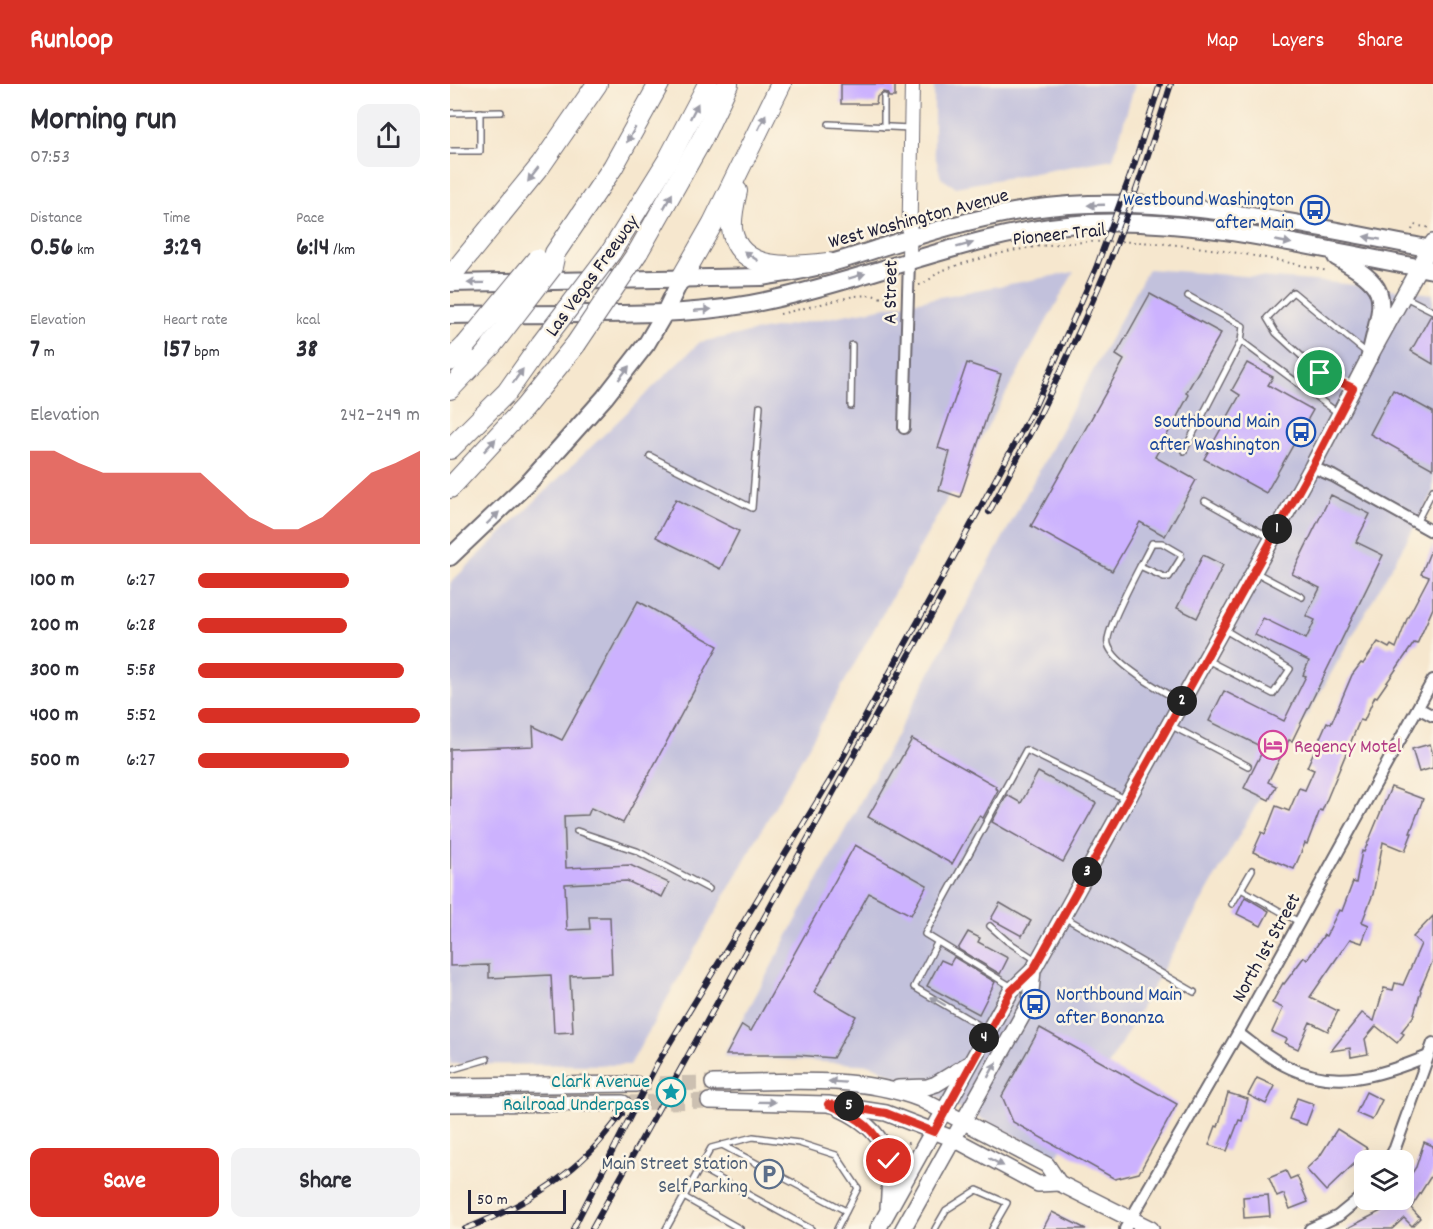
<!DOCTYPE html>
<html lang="en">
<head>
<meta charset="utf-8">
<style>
	:root { --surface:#fff; --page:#f2f2f3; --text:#2b2b33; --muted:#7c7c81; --accent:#d93025 }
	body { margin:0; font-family:Dekko,sans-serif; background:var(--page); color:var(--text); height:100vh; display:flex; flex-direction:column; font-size:22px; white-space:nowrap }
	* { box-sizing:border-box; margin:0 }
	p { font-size:20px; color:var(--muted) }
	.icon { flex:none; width:33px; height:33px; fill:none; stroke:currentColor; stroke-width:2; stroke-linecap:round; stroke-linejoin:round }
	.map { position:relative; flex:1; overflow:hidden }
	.drawer { display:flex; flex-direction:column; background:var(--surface); width:450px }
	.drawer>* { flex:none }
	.controls { position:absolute; left:904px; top:1066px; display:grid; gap:12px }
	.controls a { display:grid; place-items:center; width:60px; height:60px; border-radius:12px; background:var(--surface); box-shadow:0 6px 24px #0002; font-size:30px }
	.scale { position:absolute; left:18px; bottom:15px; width:98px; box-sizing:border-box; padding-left:6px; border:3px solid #22223b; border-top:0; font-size:16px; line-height:21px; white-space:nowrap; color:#22223b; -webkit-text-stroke:4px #fcf5e5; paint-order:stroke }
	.pin { position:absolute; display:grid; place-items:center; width:51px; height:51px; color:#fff; margin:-26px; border:3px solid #fff; border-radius:50%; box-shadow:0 2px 6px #0007 }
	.km { position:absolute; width:30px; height:30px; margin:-15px; border-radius:50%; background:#222; color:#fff; font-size:16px; line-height:30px; text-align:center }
	.round { display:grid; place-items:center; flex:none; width:63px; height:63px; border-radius:12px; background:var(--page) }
	.overview { display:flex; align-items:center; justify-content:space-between; height:102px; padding:0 30px }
	h1 { font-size:33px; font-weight:800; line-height:45px }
	.figures { display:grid; grid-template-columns:repeat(3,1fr); gap:9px; height:102px; padding:6px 30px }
	.figures div { display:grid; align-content:center }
	.figures b { font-size:26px; font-weight:800 }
	.figures small { font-size:16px; font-weight:400 }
	.figures p { font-size:16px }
	.chart { height:168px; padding:12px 30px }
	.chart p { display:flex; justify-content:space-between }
	.chart svg { width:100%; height:108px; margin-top:6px; fill:var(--accent); opacity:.7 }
	.button { display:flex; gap:12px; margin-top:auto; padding:12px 30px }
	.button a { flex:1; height:69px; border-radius:12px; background:var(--accent); color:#fff; font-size:24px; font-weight:800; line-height:69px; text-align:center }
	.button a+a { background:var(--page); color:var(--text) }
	ul { padding:0 30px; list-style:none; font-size:20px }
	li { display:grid; grid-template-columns:96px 72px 1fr; align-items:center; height:45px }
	li i { height:15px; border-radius:8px; background:var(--accent) }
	header { display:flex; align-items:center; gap:36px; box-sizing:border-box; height:84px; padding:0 30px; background:var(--accent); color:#fff }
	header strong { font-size:28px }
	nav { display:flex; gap:33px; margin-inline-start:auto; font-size:21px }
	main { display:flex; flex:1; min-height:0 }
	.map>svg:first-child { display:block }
	.industrial { fill:#c2c1dc }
	.building { fill:#ccb2fe }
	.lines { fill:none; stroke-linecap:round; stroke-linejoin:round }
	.secondary-tunnel { stroke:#ccc0b1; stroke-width:15; stroke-dasharray:15 8; stroke-linecap:butt }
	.service-casing { stroke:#6c676e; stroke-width:8 }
	.minor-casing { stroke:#6c676e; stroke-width:14 }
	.tertiary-casing { stroke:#6c676e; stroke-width:16 }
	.secondary-casing { stroke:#6c676e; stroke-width:18 }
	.primary-casing { stroke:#6c676e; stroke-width:20 }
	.motorway-casing { stroke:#6c676e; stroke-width:22 }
	.path { stroke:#6c676e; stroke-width:2; stroke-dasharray:1.5 4.5; stroke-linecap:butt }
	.service { stroke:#fff; stroke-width:5 }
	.minor { stroke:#fff; stroke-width:10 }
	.tertiary { stroke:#fff; stroke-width:14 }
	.secondary { stroke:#fff; stroke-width:15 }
	.primary { stroke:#fff; stroke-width:16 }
	.motorway { stroke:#fff; stroke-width:20 }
	.rail-casing { stroke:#22223b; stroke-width:6 }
	.rail { stroke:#fcf5e5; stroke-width:4; stroke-dasharray:11; stroke-linecap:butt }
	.motorway-bridge-casing { stroke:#6c676e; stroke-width:22; stroke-linecap:butt }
	.motorway-bridge { stroke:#fff; stroke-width:20 }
	.oneway { fill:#9c9ca7 }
	.route-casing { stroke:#fff; stroke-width:12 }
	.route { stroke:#d93025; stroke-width:8 }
	.labels { text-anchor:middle; stroke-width:5; stroke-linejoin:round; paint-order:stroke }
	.transit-label { font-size:20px; fill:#164399; stroke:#fcf5e5; text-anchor:end }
	.street-label { font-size:20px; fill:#22223b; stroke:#fcf5e5 }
	.hotel-label { font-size:20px; fill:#b23c85; stroke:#fcf5e5; text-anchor:start }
	.culture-label { font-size:20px; fill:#0d838f; stroke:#fcf5e5; text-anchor:end }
	.service-label { font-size:20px; fill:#4e5e75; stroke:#fcf5e5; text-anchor:end }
</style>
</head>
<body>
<header>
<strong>Runloop</strong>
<nav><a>Map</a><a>Layers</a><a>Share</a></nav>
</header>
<main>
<section class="drawer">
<div class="overview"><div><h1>Morning run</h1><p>07:53</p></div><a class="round"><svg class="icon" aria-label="share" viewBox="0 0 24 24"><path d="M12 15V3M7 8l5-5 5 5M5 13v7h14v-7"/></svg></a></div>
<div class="figures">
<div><p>Distance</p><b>0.56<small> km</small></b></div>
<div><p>Time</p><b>3:29</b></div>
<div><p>Pace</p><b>6:14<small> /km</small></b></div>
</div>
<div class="figures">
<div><p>Elevation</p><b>7<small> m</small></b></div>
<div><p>Heart rate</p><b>157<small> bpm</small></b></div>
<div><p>kcal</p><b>38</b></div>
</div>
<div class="chart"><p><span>Elevation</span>242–249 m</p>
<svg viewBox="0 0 160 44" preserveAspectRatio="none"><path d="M0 44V6L10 6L20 11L30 15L40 15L50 15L60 15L70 15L80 24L90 33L100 38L110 38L120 33L130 24L140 15L150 11L160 6V44z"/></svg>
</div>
<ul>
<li><b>100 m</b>6:27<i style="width:68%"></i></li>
<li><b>200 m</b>6:28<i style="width:67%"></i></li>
<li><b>300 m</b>5:58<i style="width:93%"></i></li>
<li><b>400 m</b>5:52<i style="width:100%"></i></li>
<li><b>500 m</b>6:27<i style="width:68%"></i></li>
</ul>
<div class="button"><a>Save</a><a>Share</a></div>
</section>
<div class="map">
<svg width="983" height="1145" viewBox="0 0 983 1145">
	<rect width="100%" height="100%" fill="#fcf5e5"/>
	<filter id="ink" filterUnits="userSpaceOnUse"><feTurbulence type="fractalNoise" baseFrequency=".0167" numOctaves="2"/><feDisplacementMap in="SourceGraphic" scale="12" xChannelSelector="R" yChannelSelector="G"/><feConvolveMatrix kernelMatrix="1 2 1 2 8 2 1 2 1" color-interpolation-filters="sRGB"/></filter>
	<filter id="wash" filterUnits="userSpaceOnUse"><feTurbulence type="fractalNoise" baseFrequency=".008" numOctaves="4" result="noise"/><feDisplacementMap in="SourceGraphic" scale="24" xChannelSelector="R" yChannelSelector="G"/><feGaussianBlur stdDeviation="1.35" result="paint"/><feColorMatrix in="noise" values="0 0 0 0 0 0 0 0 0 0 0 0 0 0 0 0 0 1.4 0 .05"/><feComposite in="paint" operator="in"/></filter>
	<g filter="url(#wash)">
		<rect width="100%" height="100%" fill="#f6e7ce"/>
		<g class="industrial">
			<polygon points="484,0 685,0 663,75 505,103 491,94 484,67"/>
			<polygon points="698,185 878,198 983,210 983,410 607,1072 422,981 273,972"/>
			<polygon points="624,188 180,981 0,980 0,499 250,258"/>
		</g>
		<g id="blocks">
			<g class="building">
				<polygon points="391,0 445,0 445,13 439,13 437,9 433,8 427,13 426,20 391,20"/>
				<polygon points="700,210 771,249 736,309 739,311 705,373 746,396 715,452 690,438 662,487 581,442 674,276 666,271"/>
				<polygon points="981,231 983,232 983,280 961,267"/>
				<polygon points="517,279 551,290 510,413 489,406 500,368 488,364"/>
				<polygon points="797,279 823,293 818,301 863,326 816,409 754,375 790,311 782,306"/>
				<polygon points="943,306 983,328 983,385 920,350"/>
				<polygon points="881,411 920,430 906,458 933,471 842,657 839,656 818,698 826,702 819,716 794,704 814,664 759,637 774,607 834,637 856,592 853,591 859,577 805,551 813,534 856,555 865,536 856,532 870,504 842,490"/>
				<polygon points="226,415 289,447 270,485 206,453"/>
				<polygon points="983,461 983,524 967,560 964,559 927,613 925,612 914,637 910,636 872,727 870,726 857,760 855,759 844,785 803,768 812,748 815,750 826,722 839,727 849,704 855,706 864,686 857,683 877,638 881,640 902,591 911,579 913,580 928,558 939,564 941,561 946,564 957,535 979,493 971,490"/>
				<polygon points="753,471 773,481 747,534 727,524"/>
				<polygon points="188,517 268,562 173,739 141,724 138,731 114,732 116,784 180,781 219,799 212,813 177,797 115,800 117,846 140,845 139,833 160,833 162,890 120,892 123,948 104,949 101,891 39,894 39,881 0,882 0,665 84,662 83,642 112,656"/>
				<polygon points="462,655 546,702 545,704 548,706 533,734 529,732 502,780 418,733"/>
				<polygon points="980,660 983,671 983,684 969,688 962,665"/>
				<polygon points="588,688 646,719 613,778 542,738 557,711 571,719"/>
				<polygon points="941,703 973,715 960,749 962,749 955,767 933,758 923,810 912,838 919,841 912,859 900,855 860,913 888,927 878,947 860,938 848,965 835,959 837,955 822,948 833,924 822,919 833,899 834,900 854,873 857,876 874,851 876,852 889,826 892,827 903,798 906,799 912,767 914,768"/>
				<polygon points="405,761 477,801 461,831 419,809 364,908 406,932 383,974 347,971 276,971 292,941 301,947"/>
				<polygon points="795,813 819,827 811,842 787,830"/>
				<polygon points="550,819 581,837 572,852 541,835"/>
				<polygon points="983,832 983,876 970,906 971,907 963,933 951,948 954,950 947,959 926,942 915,955 918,970 901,973 900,964 881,967 912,929 924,937 934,904 943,906 945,899 953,901 971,860 963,853"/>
				<polygon points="518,848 530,854 528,858 558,874 550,890 508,865"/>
				<polygon points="504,873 545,898 529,930 477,902 491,876 500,880"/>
				<polygon points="590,944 727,1020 689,1089 665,1095 563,1038 552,1012"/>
				<polygon points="807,994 825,1002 816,1020 798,1011"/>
				<polygon points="916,1008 932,1016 922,1036 906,1029"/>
				<polygon points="778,1009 798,1015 792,1037 789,1036 777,1067 759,1061 766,1042 768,1043"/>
				<polygon points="847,1014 864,1020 856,1041 839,1035"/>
				<polygon points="887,1045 917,1064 906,1081 904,1080 876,1107 856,1085 870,1072"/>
				<polygon points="974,1058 983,1062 983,1089 961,1124 970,1134 962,1142 954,1134 942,1145 896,1145 935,1125 933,1122 939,1116 954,1116 954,1101 966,1083"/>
				<polygon points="836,1087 840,1095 847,1092 858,1118 840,1125 834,1110 827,1113 819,1094"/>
				<polygon points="818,1111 820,1132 794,1134 793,1113"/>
				<polygon points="602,1128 636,1145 593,1145"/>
			</g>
		</g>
	</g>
	<g filter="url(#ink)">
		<use href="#blocks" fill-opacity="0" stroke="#6c676e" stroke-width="1.5"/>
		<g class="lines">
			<g class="secondary-tunnel">
				<polyline points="186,1000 263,999"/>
				<polyline points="173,1019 259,1017"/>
			</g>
			<g class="service-casing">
				<g id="service">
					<polyline points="0,29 51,28"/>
					<polyline points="379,40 460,44"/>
					<polyline points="434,43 434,13"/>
					<polyline points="0,67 30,67 30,28"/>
					<polyline points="738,212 793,242 791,257"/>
					<polyline points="955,213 983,227"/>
					<polyline points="901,304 870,289 826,249 817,234 843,208 918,270"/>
					<polyline points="401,322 402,261"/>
					<polyline points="734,367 791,257 888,329"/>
					<polyline points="200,372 302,424 310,322"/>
					<polyline points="755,417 821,454"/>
					<polyline points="966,439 983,406"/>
					<path d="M 690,482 L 714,493 L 719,493 L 731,474 L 731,470 L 712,459 L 702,459 C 694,476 654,546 658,560 C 663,580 712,607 730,617"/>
					<polyline points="805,488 852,513"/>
					<polyline points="757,576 823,610 840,585 775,546"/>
					<polyline points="720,641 798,682"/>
					<polyline points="127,747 187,767 259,805"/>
					<polyline points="791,805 802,786"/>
					<polyline points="782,820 791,805 849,838"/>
					<polyline points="614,833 744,908"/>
					<polyline points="540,842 557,857 586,876"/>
					<polyline points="487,859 464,903 537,946"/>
					<polyline points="562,903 475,850 576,666 675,715"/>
					<polyline points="0,986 37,975"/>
					<polyline points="272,1061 396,1127"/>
					<polyline points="250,1084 361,1145"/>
					<polyline points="234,1113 290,1145"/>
					<polyline points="216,1145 261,1064 303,1053 349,1059 386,1071 408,1104 387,1145"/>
					<polyline points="485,1145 496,1126 527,1106 557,1119 542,1145"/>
				</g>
			</g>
			<g class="minor-casing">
				<g id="minor">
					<polyline points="454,344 459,176"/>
					<polyline points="862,383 883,392 983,448"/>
					<polyline points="968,624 983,632"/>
					<path d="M 788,949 C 803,960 818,973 834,981 C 884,1007 930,992 978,972"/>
					<polyline points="938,1077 945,1064 983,959"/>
					<polyline points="675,1145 788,949 983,596"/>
					<polyline points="860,1145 888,1132 915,1110"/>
				</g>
			</g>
			<g class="tertiary-casing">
				<polyline id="tertiary" points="459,176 462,0"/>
			</g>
			<g class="secondary-casing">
				<g id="secondary">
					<path d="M 263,999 C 333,998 404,990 470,1015 L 597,1081 L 609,1099 L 701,1145"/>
					<polyline points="0,1002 186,1000"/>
					<polyline points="448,1004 477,1003 486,1000 517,981"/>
					<polyline points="259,1017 378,1020 436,1029 504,1055 588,1100 609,1099"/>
					<polyline points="0,1020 173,1019"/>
					<path d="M 390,1025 C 438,1047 443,1075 438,1123"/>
					<polyline points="428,1145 561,907 583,886 862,383 920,272 983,158"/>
					<polyline points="453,1145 580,918 583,886"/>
				</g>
			</g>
			<g class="primary-casing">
				<g id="primary">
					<path d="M 886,173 C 944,205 933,213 920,272"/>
					<path d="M 0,199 L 312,193 C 327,190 343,189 357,185 C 391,178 424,165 458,155 C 498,142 540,131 582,125 C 711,106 855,142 983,165"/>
					<path d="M 0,231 C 48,230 97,230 145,230 C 204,230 262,229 320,216 C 428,193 529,145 641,139 C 756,134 870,166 983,186"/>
					<polyline points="0,473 81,396 155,313 197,259 214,230 231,195"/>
				</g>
			</g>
			<g class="motorway-casing">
				<g id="motorway">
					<path d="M 287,107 C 284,120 281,132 282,145 C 288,190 346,183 378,179"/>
					<polyline points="161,168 218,76 258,0"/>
					<polyline points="188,168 252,55 278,0"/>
					<polyline points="102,183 105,169 163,83 209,0"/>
					<polyline points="0,193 91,81 147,0"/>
					<polyline points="231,195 263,139 331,0"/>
					<polyline points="0,277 16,261"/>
					<polyline points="0,305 42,261"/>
					<polyline points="0,365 57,308 91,260"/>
					<polyline points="0,404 74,324 126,260"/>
				</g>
			</g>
			<g class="path">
				<polyline points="962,146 964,141 980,144"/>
				<path d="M 469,201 C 478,199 483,191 491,187 C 509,180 530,175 548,170 C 658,144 770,163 878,187"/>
				<polyline points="330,230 404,212 422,211 432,214 447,208"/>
				<polyline points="450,1069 461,1055"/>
			</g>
			<use href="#service" class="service"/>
			<use href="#minor" class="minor"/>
			<use href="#tertiary" class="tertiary"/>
			<use href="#secondary" class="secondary"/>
			<use href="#primary" class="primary"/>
			<use href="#motorway" class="motorway"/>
			<g class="rail-casing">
				<g id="rail">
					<path d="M 539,428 C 582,349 621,269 656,186 C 681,125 701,62 721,0"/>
					<path d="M 15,1145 C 61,1127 107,1102 142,1066 C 153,1055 162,1042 172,1030"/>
					<polyline points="123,1145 207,980 382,693 503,474 585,322 646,184 684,81 710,0"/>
					<polyline points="142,1145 492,512"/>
				</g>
			</g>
			<use href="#rail" class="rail"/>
			<g class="motorway-bridge-casing">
				<g id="motorway-bridge">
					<polyline points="91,260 161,168"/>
					<polyline points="126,260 188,168"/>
					<polyline points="16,261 87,175"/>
					<polyline points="42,261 102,183"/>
				</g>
			</g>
			<use href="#motorway-bridge" class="motorway-bridge"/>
		</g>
		<defs><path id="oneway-solid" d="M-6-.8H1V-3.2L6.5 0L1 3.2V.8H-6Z" transform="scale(1.5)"/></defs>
		<g class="oneway">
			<use href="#oneway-solid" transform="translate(244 27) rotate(-63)"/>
			<use href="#oneway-solid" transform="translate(312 38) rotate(-64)"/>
			<use href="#oneway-solid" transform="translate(181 51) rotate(120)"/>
			<use href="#oneway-solid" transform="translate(83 91) rotate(128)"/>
			<use href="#oneway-solid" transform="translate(218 117) rotate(-60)"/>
			<use href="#oneway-solid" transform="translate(646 121) rotate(178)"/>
			<use href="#oneway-solid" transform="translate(922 154) rotate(-170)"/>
			<use href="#oneway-solid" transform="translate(833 158) rotate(11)"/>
			<use href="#oneway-solid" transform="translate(515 161) rotate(-15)"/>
			<use href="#oneway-solid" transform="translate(301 172) rotate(-146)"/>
			<use href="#oneway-solid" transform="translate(407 192) rotate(-17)"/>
			<use href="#oneway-solid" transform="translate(26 199) rotate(179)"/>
			<use href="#oneway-solid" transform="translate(253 226) rotate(-5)"/>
			<use href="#oneway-solid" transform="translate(174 289) rotate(-52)"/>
			<use href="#oneway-solid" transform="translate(68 292) rotate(-54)"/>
			<use href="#oneway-solid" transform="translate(40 361) rotate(-47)"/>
			<use href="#oneway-solid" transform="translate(43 434) rotate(-44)"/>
			<use href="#oneway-solid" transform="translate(488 917) rotate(-150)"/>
			<use href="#oneway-solid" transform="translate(542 986) rotate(-61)"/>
			<use href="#oneway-solid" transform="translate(387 998) rotate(-176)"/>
			<use href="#oneway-solid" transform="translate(317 1018) rotate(1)"/>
			<use href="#oneway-solid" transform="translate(546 1078) rotate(28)"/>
		</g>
	</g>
	<g class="lines" filter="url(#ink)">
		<g class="route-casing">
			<path id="route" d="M 439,1077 C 426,1044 410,1034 378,1020 L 436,1029 L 484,1048 L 561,907 L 583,886 L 862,383 L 903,304 L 870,289"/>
		</g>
		<use href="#route" class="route"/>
	</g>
	<defs>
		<g id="bus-ring" transform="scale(1.5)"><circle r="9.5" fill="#fcf5e5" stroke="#1a4fb4" stroke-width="1.5"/><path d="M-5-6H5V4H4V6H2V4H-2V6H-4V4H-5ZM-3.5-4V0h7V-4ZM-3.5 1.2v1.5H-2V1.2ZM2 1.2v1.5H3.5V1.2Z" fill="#1a4fb4"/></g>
		<g id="hotel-ring" transform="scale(1.5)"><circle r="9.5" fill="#fcf5e5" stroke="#d1479c" stroke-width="1.5"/><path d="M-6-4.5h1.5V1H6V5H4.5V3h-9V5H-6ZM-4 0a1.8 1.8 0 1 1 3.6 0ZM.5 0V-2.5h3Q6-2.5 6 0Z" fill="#d1479c"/></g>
		<g id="sight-ring" transform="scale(1.5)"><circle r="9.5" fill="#fcf5e5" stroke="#0f9aa8" stroke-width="1.5"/><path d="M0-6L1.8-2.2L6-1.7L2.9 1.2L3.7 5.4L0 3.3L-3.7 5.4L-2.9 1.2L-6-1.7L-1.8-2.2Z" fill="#0f9aa8"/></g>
		<g id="parking-ring" transform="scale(1.5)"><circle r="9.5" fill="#fcf5e5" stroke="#5c6f8a" stroke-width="1.5"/><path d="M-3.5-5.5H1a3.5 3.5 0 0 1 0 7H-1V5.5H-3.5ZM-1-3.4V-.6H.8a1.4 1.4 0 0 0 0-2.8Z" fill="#5c6f8a"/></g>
	</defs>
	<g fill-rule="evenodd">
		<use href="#bus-ring" x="865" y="126"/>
		<use href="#bus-ring" x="851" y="348"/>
		<use href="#hotel-ring" x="823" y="661"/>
		<use href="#bus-ring" x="585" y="920"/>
		<use href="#sight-ring" x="221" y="1008"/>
		<use href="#parking-ring" x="319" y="1090"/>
	</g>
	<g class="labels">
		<g class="transit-label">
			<text x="844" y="121">Westbound Washington<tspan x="844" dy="23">after Main</tspan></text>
			<text x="830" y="343">Southbound Main<tspan x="830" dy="23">after Washington</tspan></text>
			<text x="606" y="916" text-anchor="start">Northbound Main<tspan x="606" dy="23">after Bonanza</tspan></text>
		</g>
		<g class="street-label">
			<text transform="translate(468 133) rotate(-15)" y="7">West Washington Avenue</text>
			<text transform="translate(609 149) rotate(-6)" y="7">Pioneer Trail</text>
			<text transform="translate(141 191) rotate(-54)" y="7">Las Vegas Freeway</text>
			<text transform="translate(439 208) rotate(-89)" y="7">A Street</text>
			<text transform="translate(815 863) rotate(-61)" y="7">North 1st Street</text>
		</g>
		<g class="hotel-label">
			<text x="844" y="668">Regency Motel</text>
		</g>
		<g class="culture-label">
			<text x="200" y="1003">Clark Avenue<tspan x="200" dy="23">Railroad Underpass</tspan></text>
		</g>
		<g class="service-label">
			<text x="298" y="1085">Main Street Station<tspan x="298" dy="23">Self Parking</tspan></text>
		</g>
	</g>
</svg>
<div class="controls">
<a><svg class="icon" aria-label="layers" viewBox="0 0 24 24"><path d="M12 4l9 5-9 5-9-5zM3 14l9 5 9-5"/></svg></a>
</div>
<div class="scale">50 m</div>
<div class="pin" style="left:870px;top:289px;background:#1e9e55"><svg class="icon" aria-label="arrive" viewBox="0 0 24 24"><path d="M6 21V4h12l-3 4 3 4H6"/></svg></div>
<div class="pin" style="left:439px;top:1077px;background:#d93025"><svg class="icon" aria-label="check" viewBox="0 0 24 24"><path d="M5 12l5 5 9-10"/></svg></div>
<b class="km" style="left:827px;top:445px">1</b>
<b class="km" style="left:732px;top:617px">2</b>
<b class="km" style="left:637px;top:788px">3</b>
<b class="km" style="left:534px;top:954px">4</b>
<b class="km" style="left:399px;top:1022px">5</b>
</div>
</main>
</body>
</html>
